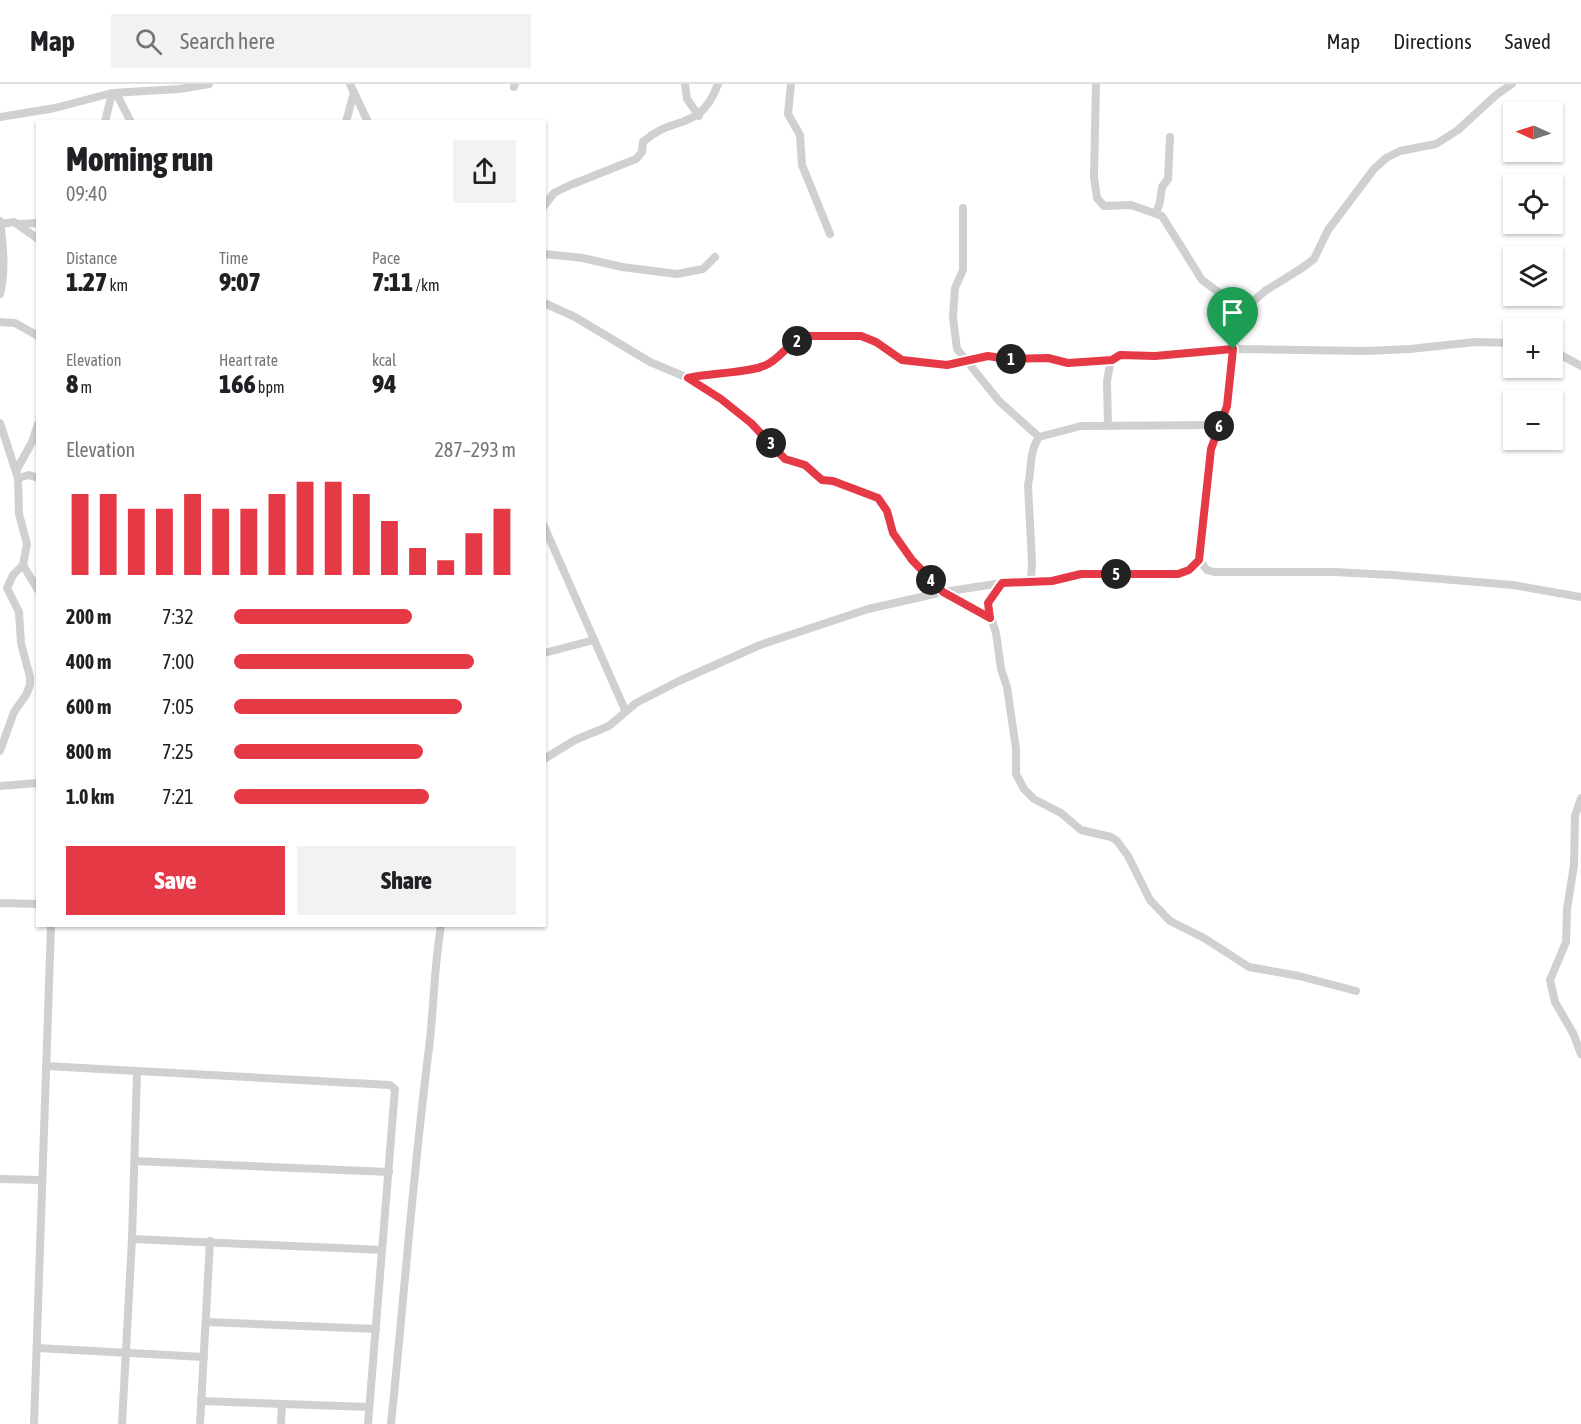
<!DOCTYPE html>
<html lang="en">
<head>
<meta charset="utf-8">
<style>
	:root { --surface:#fff; --page:#f2f2f2; --text:#202124; --muted:#757577; --line:#e0e0e0; --accent:#e63946 }
	body { margin:0; font-family:"Asap Condensed",sans-serif; background:var(--page); color:var(--text); height:100vh; display:flex; flex-direction:column; font-size:22px; white-space:nowrap }
	* { box-sizing:border-box; margin:0 }
	p { font-size:20px; color:var(--muted) }
	.icon { flex:none; width:33px; height:33px; fill:none; stroke:currentColor; stroke-width:2; stroke-linecap:round; stroke-linejoin:round }
	.map { position:relative; flex:1; overflow:hidden }
	.side { position:absolute; left:36px; top:36px; width:510px; height:807px; display:flex; flex-direction:column; background:var(--surface); border-radius:0px; box-shadow:0 2px 4px #0004 }
	.side>* { flex:none }
	.needle { width:39px; rotate:273deg }
	.fabs { position:absolute; left:1503px; top:18px; display:grid; gap:12px }
	.fabs a { display:grid; place-items:center; width:60px; height:60px; border-radius:0px; background:var(--surface); box-shadow:0 2px 4px #0004; font-size:30px }
	.pin { position:absolute; display:grid; place-items:center; width:51px; height:51px; color:#fff; margin:-62px -26px; border-radius:50% 50% 50% 0; rotate:-45deg; box-shadow:0 0 6px #0007 }
	.pin .icon { rotate:45deg }
	.km { position:absolute; width:30px; height:30px; margin:-15px; border-radius:50%; background:#222; color:#fff; font-size:16px; line-height:30px; text-align:center }
	.round { display:grid; place-items:center; flex:none; width:63px; height:63px; border-radius:0px; background:var(--page) }
	.summary { display:flex; align-items:center; justify-content:space-between; height:102px; padding:0 30px }
	h1 { font-size:33px; font-weight:800; line-height:45px }
	.stats { display:grid; grid-template-columns:repeat(3,1fr); gap:9px; height:102px; padding:6px 30px }
	.stats div { display:grid; align-content:center }
	.stats b { font-size:26px; font-weight:800 }
	.stats small { font-size:16px; font-weight:400 }
	.stats p { font-size:16px }
	.chart { height:168px; padding:12px 30px }
	.chart p { display:flex; justify-content:space-between }
	.chart svg { width:100%; height:108px; margin-top:6px; stroke:var(--accent); stroke-width:6 }
	.button { display:flex; gap:12px; margin-top:auto; padding:12px 30px }
	.button a { flex:1; height:69px; border-radius:0px; background:var(--accent); color:#fff; font-size:24px; font-weight:800; line-height:69px; text-align:center }
	.button a+a { background:var(--page); color:var(--text) }
	ul { padding:0 30px; list-style:none; font-size:20px }
	li { display:grid; grid-template-columns:96px 72px 1fr; align-items:center; height:45px }
	li i { height:15px; border-radius:8px; background:var(--accent) }
	header { display:flex; align-items:center; gap:36px; box-sizing:border-box; height:84px; padding:0 30px; background:var(--surface); border-bottom:2px solid var(--line) }
	header strong { font-size:28px }
	nav { display:flex; gap:33px; margin-inline-start:auto; font-size:21px }
	.search { width:420px; height:54px; background:var(--page); display:flex; align-items:center; gap:15px; box-sizing:border-box; padding:0 21px; border-radius:0px; color:var(--muted); font-size:22px }
	.map>svg:first-child { display:block }
	.lines { fill:none; stroke-linecap:round; stroke-linejoin:round }
	.street { stroke:#d0d0d0; stroke-width:8 }
	.route-casing { stroke:#fff; stroke-width:12 }
	.route { stroke:#e63946; stroke-width:8 }
</style>
</head>
<body>
<header>
<strong>Map</strong>
<div class="search"><svg class="icon" aria-label="search" viewBox="0 0 24 24"><circle cx="10" cy="10" r="6"/><path d="M15 15l6 6"/></svg>Search here</div>
<nav><a>Map</a><a>Directions</a><a>Saved</a></nav>
</header>
<div class="map">
<svg width="1581" height="1340" viewBox="0 0 1581 1340">
	<rect width="100%" height="100%" fill="#fff"/>
	<g class="lines">
		<g class="street">
			<polyline points="350,0 368,38"/>
			<polyline points="685,0 687,15 699,32"/>
			<polyline points="791,0 788,30 800,51 802,81 830,150"/>
			<polyline points="1096,0 1094,93 1097,114 1104,122 1131,121 1162,132 1202,196 1228,215 1240,236"/>
			<polyline points="514,3 515,0"/>
			<polyline points="116,9 131,38"/>
			<polyline points="0,33 55,24 112,9 179,5 209,0"/>
			<polyline points="105,38 112,9"/>
			<polyline points="346,38 354,8"/>
			<path d="M 544,122 L 554,109 L 568,102 L 636,75 L 642,68 L 643,58 C 673,30 700,49 718,0"/>
			<polyline points="963,124 963,186 955,204 953,234 957,265 999,317 1039,353"/>
			<polyline points="1156,129 1160,118 1162,103 1168,95 1170,53"/>
			<path d="M 0,137 C 3,160 6,187 0,210"/>
			<polyline points="1,140 14,138 38,155"/>
			<polyline points="18,140 38,139"/>
			<polyline points="544,170 583,174 622,183 677,190 703,185 715,173"/>
			<polyline points="544,219 575,233 650,278 688,294 709,307 751,339 785,375 805,381 822,396 833,397 878,414 887,427 893,449 912,476 943,508 990,534"/>
			<polyline points="0,238 15,239 38,252"/>
			<polyline points="1552,266 1581,282"/>
			<polyline points="688,294 713,289 756,285 768,281 799,255 808,252 861,252 876,258 902,276 928,280 947,281 988,271 1007,275 1048,274 1068,279 1111,275"/>
			<polyline points="0,339 18,394 19,430 27,460 23,481 38,506"/>
			<polyline points="1108,341 1107,297 1111,275 1121,271 1155,272 1233,265 1365,267 1410,265 1475,258 1514,259"/>
			<polyline points="16,387 32,358 38,340"/>
			<polyline points="18,394 29,391 38,394"/>
			<polyline points="544,442 625,626"/>
			<polyline points="1199,476 1207,486 1214,488 1334,488 1393,491 1513,501 1581,513"/>
			<path d="M 1031,497 L 1032,478 L 1028,401 C 1032,385 1029,367 1039,353 L 1081,342 L 1220,341"/>
			<polyline points="1002,499 991,513 988,524 996,549 1001,585 1007,603 1016,665 1016,690 1024,705 1034,715 1061,729 1081,746 1111,753 1117,757 1128,772 1150,816 1170,837 1204,854 1249,883 1299,892 1356,907"/>
			<polyline points="544,569 594,556"/>
			<polyline points="0,667 14,628 26,611 30,601 30,593 21,559 19,528 7,504 13,491 23,481"/>
			<path d="M 544,675 L 575,656 L 609,642 L 636,619 L 679,597 L 760,561 L 868,525 L 943,508 L 1002,499 L 1052,497 L 1081,490 L 1178,490 C 1190,486 1197,481 1201,468 L 1212,357 L 1225,330 L 1229,313 L 1235,249 L 1249,221 L 1265,207 L 1302,184 L 1314,175 L 1328,146 L 1374,85 L 1386,74 L 1400,67 L 1436,60 L 1458,46 L 1496,11 L 1512,0"/>
			<polyline points="0,702 38,699"/>
			<polyline points="1581,714 1575,732 1574,781 1567,825 1566,858 1550,896 1555,918 1573,949 1581,970"/>
			<polyline points="0,819 38,820"/>
			<polyline points="46,982 390,1001 395,1005 368,1340"/>
			<polyline points="135,1077 389,1088"/>
			<polyline points="0,1095 41,1096"/>
			<polyline points="132,1155 382,1166"/>
			<polyline points="206,1238 376,1245"/>
			<polyline points="37,1264 204,1273"/>
			<polyline points="201,1317 369,1323"/>
			<polyline points="34,1340 51,842"/>
			<polyline points="122,1340 132,1155 137,988"/>
			<polyline points="200,1340 210,1157"/>
			<polyline points="281,1340 282,1320"/>
			<path d="M 391,1340 C 404,1215 413,1089 429,964 C 434,923 434,882 441,842"/>
		</g>
	</g>
	<g class="lines">
		<g class="route-casing">
			<path id="route" d="M 808,252 L 861,252 L 876,258 L 902,276 L 947,281 L 988,272 L 1007,275 L 1048,274 L 1068,279 L 1112,276 L 1120,271 L 1155,272 L 1233,265 L 1227,322 L 1211,365 L 1199,476 L 1189,486 L 1178,490 L 1081,490 L 1052,497 L 1002,499 L 988,519 L 990,534 L 943,508 L 912,476 L 893,449 L 887,427 L 878,414 L 833,397 L 822,396 L 805,381 L 785,375 L 751,339 L 721,315 L 688,294 C 709,289 749,289 766,281 C 781,275 791,254 808,252 Z"/>
		</g>
		<use href="#route" class="route"/>
	</g>
</svg>
<div class="fabs">
<a><svg class="needle" viewBox="-14 -14 28 28"><path d="M0-13l5 13h-10z" fill="#e53935"/><path d="M0 13l5-13h-10z" fill="#757577"/></svg></a>
<a><svg class="icon" aria-label="locate" viewBox="0 0 24 24"><circle cx="12" cy="12" r="6"/><path d="M12 2v4M12 18v4M2 12h4M18 12h4"/></svg></a>
<a><svg class="icon" aria-label="layers" viewBox="0 0 24 24"><path d="M12 4l9 5-9 5-9-5zM3 14l9 5 9-5"/></svg></a>
<a>+</a>
<a>−</a>
</div>
<div class="pin" style="left:1233px;top:265px;background:#1e9e55"><svg class="icon" aria-label="arrive" viewBox="0 0 24 24"><path d="M6 21V4h12l-3 4 3 4H6"/></svg></div>
<b class="km" style="left:1011px;top:275px">1</b>
<b class="km" style="left:797px;top:257px">2</b>
<b class="km" style="left:771px;top:359px">3</b>
<b class="km" style="left:931px;top:496px">4</b>
<b class="km" style="left:1116px;top:490px">5</b>
<b class="km" style="left:1219px;top:342px">6</b>
<section class="side">
<div class="summary"><div><h1>Morning run</h1><p>09:40</p></div><a class="round"><svg class="icon" aria-label="share" viewBox="0 0 24 24"><path d="M12 15V3M7 8l5-5 5 5M5 13v7h14v-7"/></svg></a></div>
<div class="stats">
<div><p>Distance</p><b>1.27<small> km</small></b></div>
<div><p>Time</p><b>9:07</b></div>
<div><p>Pace</p><b>7:11<small> /km</small></b></div>
</div>
<div class="stats">
<div><p>Elevation</p><b>8<small> m</small></b></div>
<div><p>Heart rate</p><b>166<small> bpm</small></b></div>
<div><p>kcal</p><b>94</b></div>
</div>
<div class="chart"><p><span>Elevation</span>287–293 m</p>
<svg viewBox="0 0 160 44" preserveAspectRatio="none"><path d="M5 44V11M15 44V11M25 44V17M35 44V17M45 44V11M55 44V17M65 44V17M75 44V11M85 44V6M95 44V6M105 44V11M115 44V22M125 44V33M135 44V38M145 44V27M155 44V17"/></svg>
</div>
<ul>
<li><b>200 m</b>7:32<i style="width:63%"></i></li>
<li><b>400 m</b>7:00<i style="width:85%"></i></li>
<li><b>600 m</b>7:05<i style="width:81%"></i></li>
<li><b>800 m</b>7:25<i style="width:67%"></i></li>
<li><b>1.0 km</b>7:21<i style="width:69%"></i></li>
</ul>
<div class="button"><a>Save</a><a>Share</a></div>
</section>
</div>
</body>
</html>
